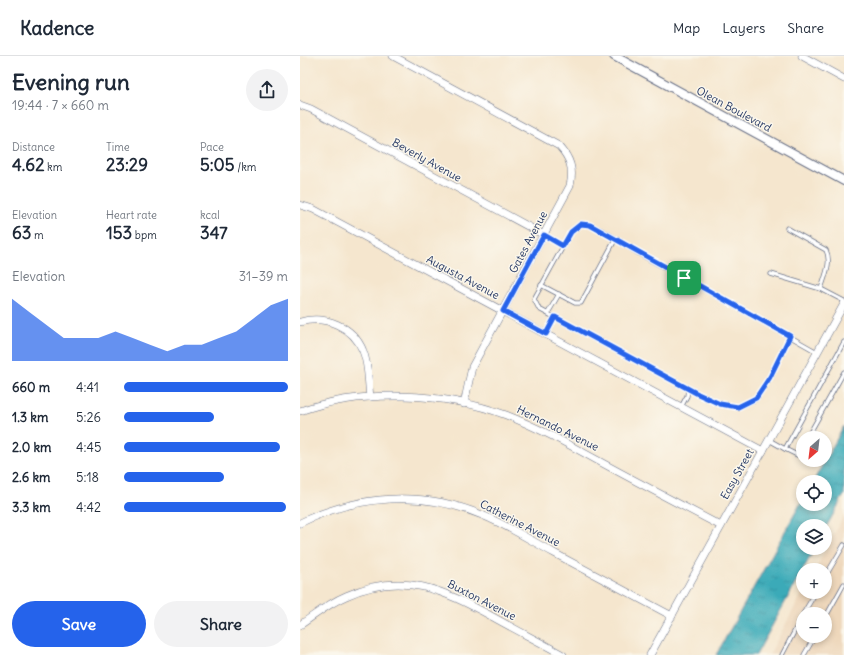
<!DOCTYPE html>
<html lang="en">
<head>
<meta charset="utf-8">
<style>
	:root { --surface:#fff; --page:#f2f2f3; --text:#1f2937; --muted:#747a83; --line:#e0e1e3; --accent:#2563eb }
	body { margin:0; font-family:Delius,sans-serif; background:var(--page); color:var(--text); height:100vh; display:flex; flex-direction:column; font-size:15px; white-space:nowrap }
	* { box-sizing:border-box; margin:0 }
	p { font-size:13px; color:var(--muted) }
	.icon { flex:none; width:22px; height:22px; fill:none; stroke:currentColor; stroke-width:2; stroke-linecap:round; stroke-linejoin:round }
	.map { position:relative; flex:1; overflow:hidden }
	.panel { display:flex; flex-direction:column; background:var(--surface); width:300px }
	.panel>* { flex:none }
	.needle { width:26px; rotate:208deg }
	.controls { position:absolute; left:496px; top:375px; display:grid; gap:8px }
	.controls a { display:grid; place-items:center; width:36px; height:36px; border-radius:50%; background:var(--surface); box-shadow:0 2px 6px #0003; font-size:20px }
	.pin { position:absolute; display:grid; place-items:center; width:34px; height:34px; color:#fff; margin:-17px; border-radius:8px; box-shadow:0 2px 6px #0006 }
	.round { display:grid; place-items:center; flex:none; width:42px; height:42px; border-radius:21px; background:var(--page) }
	.summary { display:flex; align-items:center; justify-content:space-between; height:68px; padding:0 12px }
	h1 { font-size:22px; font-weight:700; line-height:30px }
	.metrics { display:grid; grid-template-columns:repeat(3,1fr); gap:6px; height:68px; padding:4px 12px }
	.metrics div { display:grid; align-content:center }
	.metrics b { font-size:17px; font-weight:700 }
	.metrics small { font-size:11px; font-weight:400 }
	.metrics p { font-size:11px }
	.chart { height:112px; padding:8px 12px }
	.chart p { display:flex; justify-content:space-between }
	.chart svg { width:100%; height:72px; margin-top:4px; fill:var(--accent); opacity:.7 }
	.action { display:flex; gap:8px; margin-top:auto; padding:8px 12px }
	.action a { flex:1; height:46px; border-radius:24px; background:var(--accent); color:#fff; font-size:16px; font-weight:700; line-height:46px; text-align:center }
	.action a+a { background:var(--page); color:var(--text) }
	ul { padding:0 12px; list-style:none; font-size:13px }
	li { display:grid; grid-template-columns:64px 48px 1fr; align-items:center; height:30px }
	li i { height:10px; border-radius:5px; background:var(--accent) }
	header { display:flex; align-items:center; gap:24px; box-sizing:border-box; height:56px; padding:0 20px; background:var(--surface); border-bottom:1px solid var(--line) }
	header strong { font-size:19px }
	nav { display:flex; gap:22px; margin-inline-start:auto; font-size:14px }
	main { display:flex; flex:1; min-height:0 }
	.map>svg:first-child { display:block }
	.built { fill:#eed7bb; fill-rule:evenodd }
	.water { fill:url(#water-ripples); stroke:#2a6c8b }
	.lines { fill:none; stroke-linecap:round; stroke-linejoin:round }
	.service-casing { stroke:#676f85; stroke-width:5 }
	.minor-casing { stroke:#676f85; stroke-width:8 }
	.tertiary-casing { stroke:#676f85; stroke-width:10 }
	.service { stroke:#fff; stroke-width:3.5 }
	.minor { stroke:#fff; stroke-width:7 }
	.tertiary { stroke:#fff; stroke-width:8 }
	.route-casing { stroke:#fff; stroke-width:8 }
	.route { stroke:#2563eb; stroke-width:5 }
	.labels { text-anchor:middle; stroke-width:3; stroke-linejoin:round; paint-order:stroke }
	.street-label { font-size:11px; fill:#1b2f5e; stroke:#fbf7ec }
</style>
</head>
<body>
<header>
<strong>Kadence</strong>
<nav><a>Map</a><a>Layers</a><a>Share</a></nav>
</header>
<main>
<section class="panel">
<div class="summary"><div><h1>Evening run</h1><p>19:44 · 7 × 660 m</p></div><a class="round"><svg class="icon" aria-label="share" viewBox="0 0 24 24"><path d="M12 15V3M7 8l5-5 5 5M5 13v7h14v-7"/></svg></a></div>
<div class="metrics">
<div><p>Distance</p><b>4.62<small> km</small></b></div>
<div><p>Time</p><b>23:29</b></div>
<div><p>Pace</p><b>5:05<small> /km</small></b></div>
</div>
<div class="metrics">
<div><p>Elevation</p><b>63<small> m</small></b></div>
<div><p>Heart rate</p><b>153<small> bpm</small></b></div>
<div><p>kcal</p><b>347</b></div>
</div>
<div class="chart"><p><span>Elevation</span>31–39 m</p>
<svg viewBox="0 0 160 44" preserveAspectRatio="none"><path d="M0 44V6L10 14L20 22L30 30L40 30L50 30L60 26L70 30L80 34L90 38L100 34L110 34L120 30L130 26L140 18L150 10L160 6V44z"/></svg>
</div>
<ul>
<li><b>660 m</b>4:41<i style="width:100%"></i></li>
<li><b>1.3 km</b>5:26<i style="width:55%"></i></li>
<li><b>2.0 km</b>4:45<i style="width:95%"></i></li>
<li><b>2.6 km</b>5:18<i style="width:61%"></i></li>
<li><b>3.3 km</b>4:42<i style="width:99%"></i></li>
</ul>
<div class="action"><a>Save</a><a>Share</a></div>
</section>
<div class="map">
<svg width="544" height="599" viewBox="0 0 544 599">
	<defs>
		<pattern id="water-ripples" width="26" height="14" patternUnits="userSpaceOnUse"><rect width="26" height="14" fill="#3aaab8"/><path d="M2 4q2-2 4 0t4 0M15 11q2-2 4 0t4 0" fill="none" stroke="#308b99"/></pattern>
	</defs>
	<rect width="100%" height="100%" fill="#fbf7ec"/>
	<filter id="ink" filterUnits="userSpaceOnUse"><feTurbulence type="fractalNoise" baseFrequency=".025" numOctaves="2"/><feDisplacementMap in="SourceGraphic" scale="8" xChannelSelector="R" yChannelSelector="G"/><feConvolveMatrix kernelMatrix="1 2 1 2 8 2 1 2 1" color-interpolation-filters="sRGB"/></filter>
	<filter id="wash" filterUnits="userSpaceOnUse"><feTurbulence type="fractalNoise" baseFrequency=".012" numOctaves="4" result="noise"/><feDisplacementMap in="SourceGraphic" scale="16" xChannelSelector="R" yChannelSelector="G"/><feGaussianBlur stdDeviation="0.9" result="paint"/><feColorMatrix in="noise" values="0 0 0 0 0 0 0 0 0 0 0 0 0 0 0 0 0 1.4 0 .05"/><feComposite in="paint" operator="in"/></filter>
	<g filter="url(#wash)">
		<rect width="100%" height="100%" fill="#f5e6ce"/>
		<path class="built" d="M 544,459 L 544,599 L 469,599 L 503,536 L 525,536 L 525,514 L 515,514 ZM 503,558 L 525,558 L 525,580 L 503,580 Z"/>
		<polygon class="water" points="544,370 544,439 525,473 525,470 503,470 503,492 515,492 456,599 416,599 503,443 503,448 525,448 525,426 513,426"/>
	</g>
	<g filter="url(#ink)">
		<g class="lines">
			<g class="service-casing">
				<g id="service">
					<path d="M 487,172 L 526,194 C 532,206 525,220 521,233"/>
					<polyline points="244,179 263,190"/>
					<polyline points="471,218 521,233 544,245"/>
					<polyline points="241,229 275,247 281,247 315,184"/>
					<polyline points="248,257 259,238"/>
					<polyline points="246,278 255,261"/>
					<path d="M 490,280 L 470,321 L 456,343 L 438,351 L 420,348 L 398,338 L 239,253 L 234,243 L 271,176 L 281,168 C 301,169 320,187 338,197 C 398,230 458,262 517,296"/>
					<polyline points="381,351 387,340 388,333"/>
					<polyline points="507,382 544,316"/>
					<polyline points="469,384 485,393 544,286"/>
					<polyline points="485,393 497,399 503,389"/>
					<polyline points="525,521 544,489"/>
					<polyline points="503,558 516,536"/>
					<polyline points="525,562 544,528"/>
					<polyline points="482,599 503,559"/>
					<polyline points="504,599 515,580"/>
				</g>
			</g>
			<g class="minor-casing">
				<g id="minor">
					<path d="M 93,0 L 259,90 C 270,102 274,113 270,130 L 172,311 L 164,348"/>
					<polyline points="502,0 544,23"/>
					<polyline points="0,49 11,53 244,179"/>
					<polyline points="0,149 13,153 463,395"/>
					<path d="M 0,266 C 25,259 53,270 63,295 C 69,309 68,326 70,341"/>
					<path d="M 0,355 C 62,333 144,336 206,359 C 237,371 266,387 295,403 C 337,426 379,448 421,470"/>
					<path d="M 0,467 C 57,439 122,434 182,459 C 207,469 230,484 254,497 C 293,518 332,539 372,560"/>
					<path d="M 0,569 C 15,559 29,547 46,540 C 103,514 143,534 193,561 C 216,574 240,586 263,599"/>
					<polyline points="350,599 544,248"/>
				</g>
			</g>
			<g class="tertiary-casing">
				<polyline id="tertiary" points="314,0 544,125"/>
			</g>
			<use href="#service" class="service"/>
			<use href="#minor" class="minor"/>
			<use href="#tertiary" class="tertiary"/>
		</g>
	</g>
	<g class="lines" filter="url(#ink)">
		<g class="route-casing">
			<polygon id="route" points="281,168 290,169 490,280 470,321 456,342 438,351 420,348 398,338 255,261 246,278 203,255 244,179 263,190 271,176"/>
		</g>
		<use href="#route" class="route"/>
	</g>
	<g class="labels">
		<g class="street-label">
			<text transform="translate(434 53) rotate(28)" y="4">Olean Boulevard</text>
			<text transform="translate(127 104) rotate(29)" y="4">Beverly Avenue</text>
			<text transform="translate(228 186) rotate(-62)" y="4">Gates Avenue</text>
			<text transform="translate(163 221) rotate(28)" y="4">Augusta Avenue</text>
			<text transform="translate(258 372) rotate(26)" y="4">Hernando Avenue</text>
			<text transform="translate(437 418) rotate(-61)" y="4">Easy Street</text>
			<text transform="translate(220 467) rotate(27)" y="4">Catherine Avenue</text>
			<text transform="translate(182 544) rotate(27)" y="4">Buxton Avenue</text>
		</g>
	</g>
</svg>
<div class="controls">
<a><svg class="needle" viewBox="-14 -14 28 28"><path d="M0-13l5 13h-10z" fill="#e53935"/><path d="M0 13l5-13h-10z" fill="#747a83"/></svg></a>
<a><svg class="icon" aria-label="locate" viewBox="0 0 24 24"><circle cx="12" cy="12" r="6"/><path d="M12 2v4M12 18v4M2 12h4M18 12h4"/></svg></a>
<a><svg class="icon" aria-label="layers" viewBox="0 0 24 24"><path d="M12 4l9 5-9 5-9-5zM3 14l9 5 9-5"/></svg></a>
<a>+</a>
<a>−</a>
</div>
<div class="pin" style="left:384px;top:222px;background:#1e9e55"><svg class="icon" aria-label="arrive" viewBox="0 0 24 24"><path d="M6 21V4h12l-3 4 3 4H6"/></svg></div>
</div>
</main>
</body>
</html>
